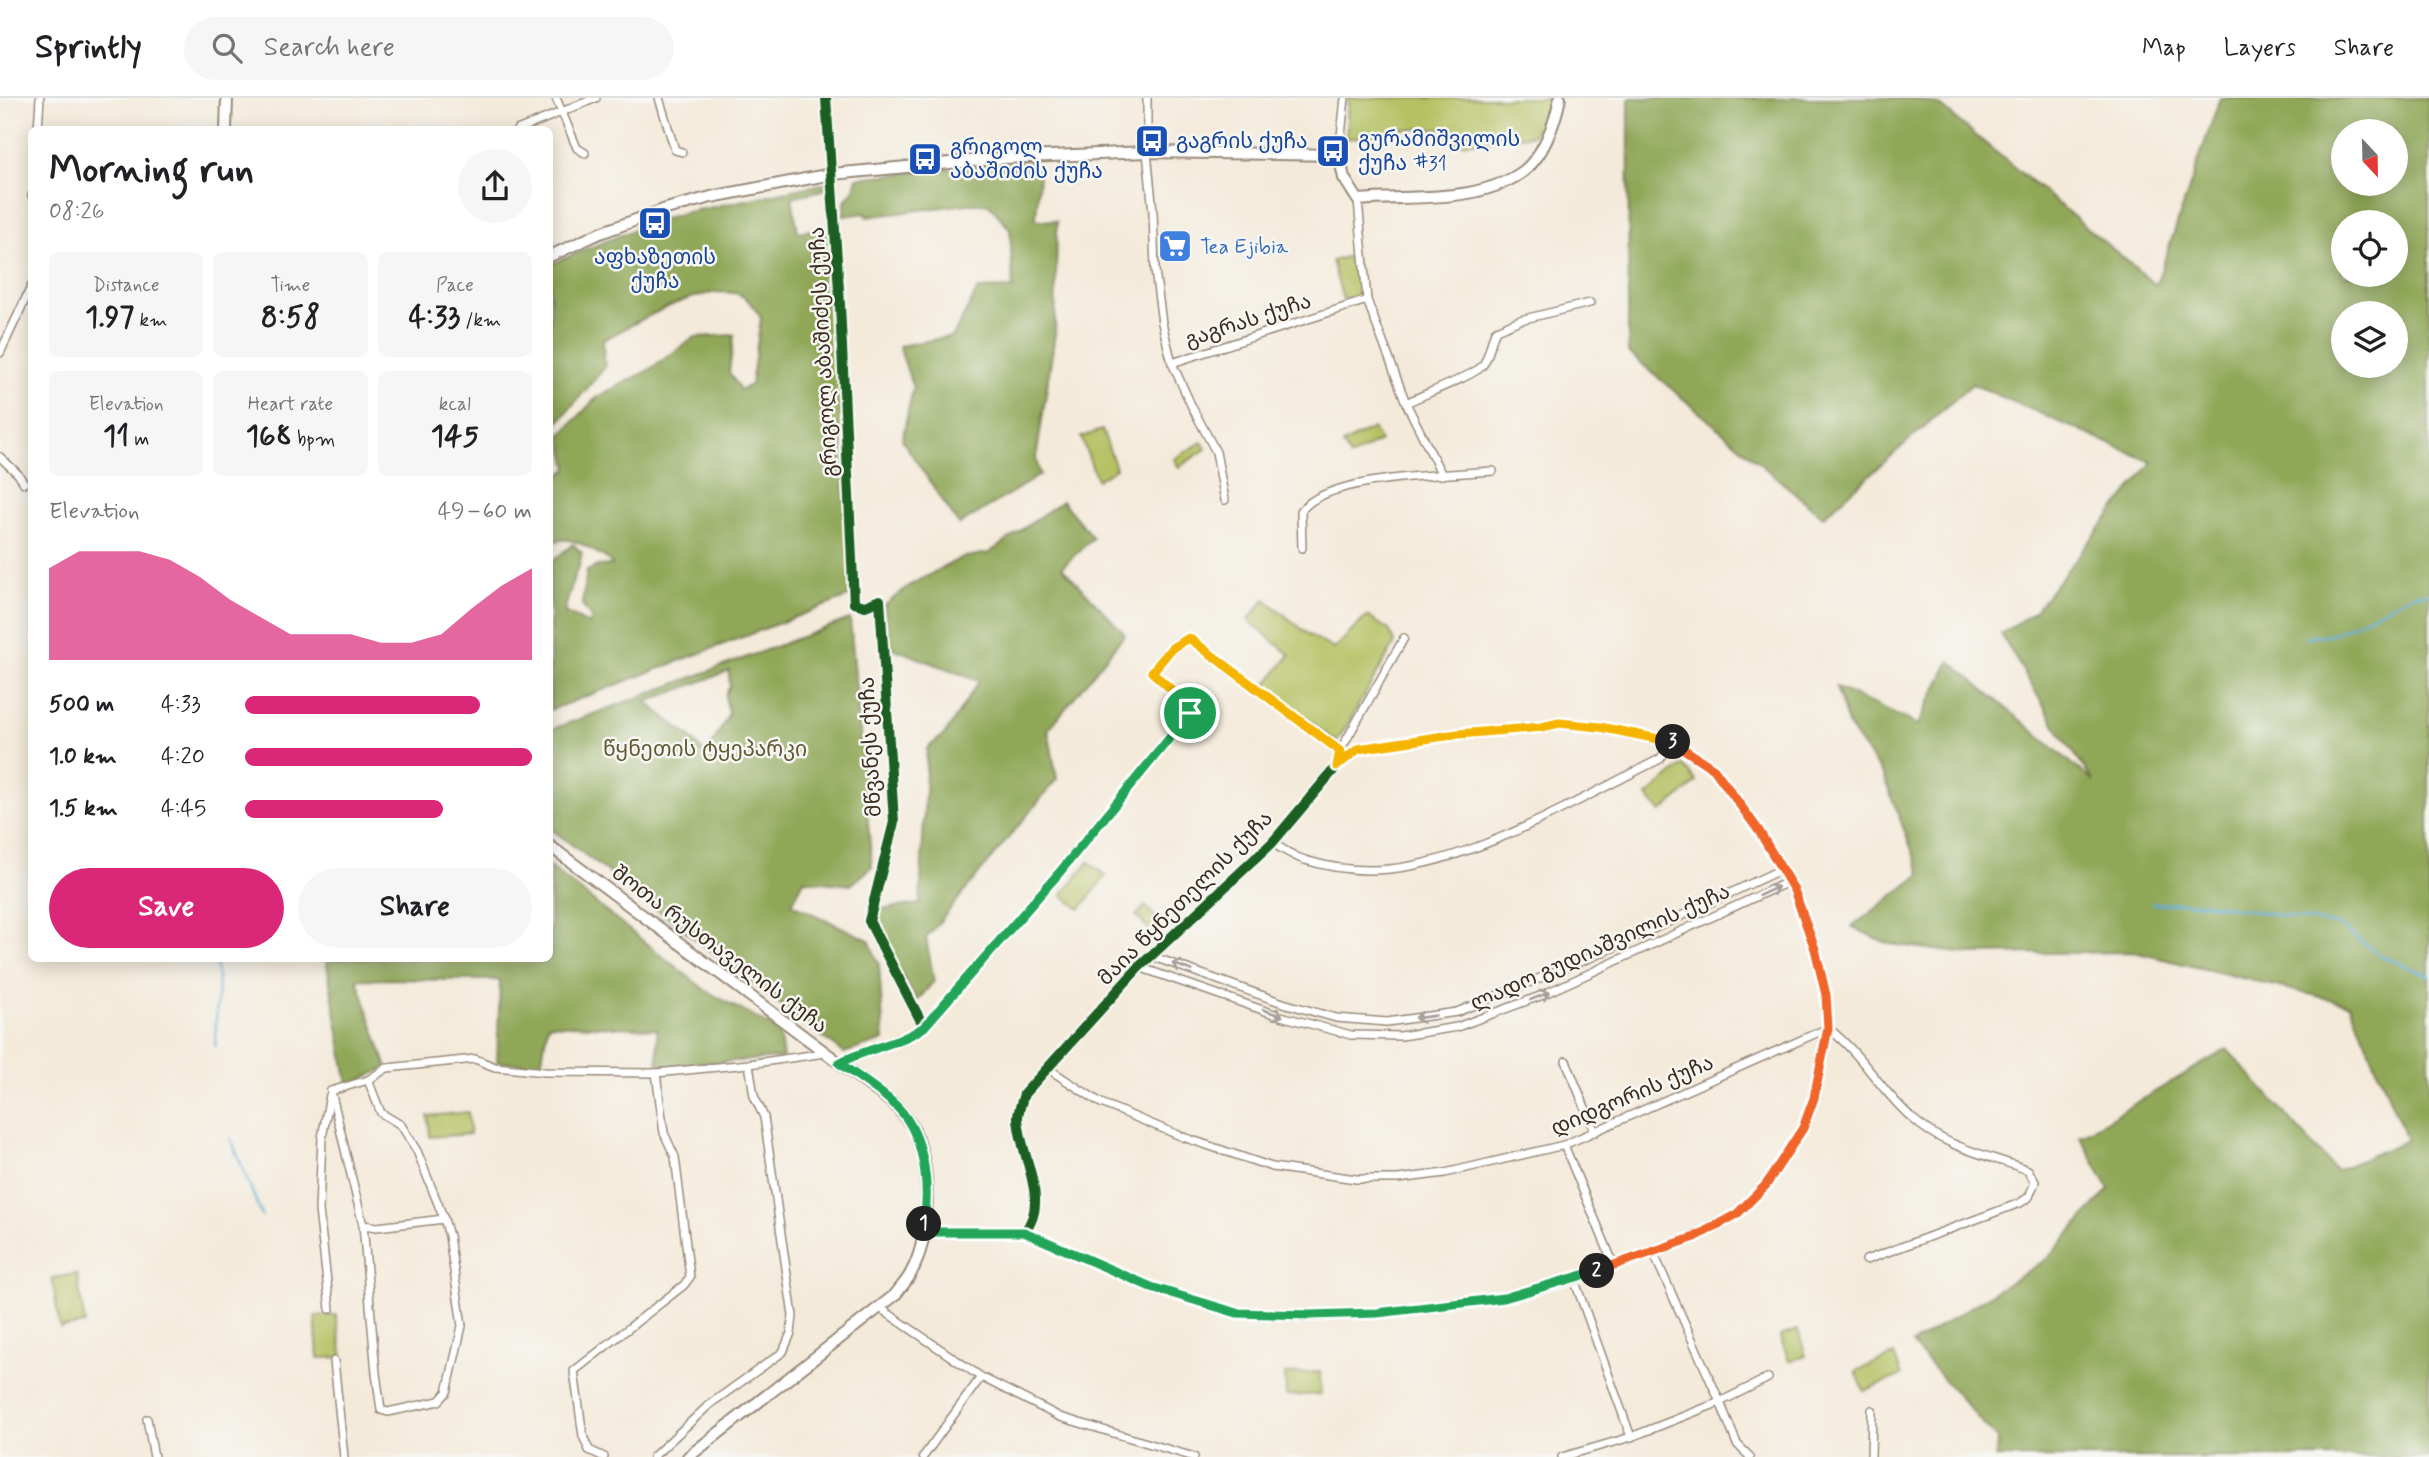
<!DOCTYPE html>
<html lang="en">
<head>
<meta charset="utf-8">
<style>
	:root { --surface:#fff; --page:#f6f6f6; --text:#202124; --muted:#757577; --line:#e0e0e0; --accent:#db2777 }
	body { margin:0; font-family:Mynerve,"Noto Sans Georgian",sans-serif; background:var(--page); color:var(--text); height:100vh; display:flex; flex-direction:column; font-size:26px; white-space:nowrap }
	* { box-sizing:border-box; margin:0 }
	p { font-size:23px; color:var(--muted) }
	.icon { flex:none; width:38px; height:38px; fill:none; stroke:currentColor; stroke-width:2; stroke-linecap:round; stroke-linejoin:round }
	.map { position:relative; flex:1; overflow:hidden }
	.panel { position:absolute; left:28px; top:28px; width:525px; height:836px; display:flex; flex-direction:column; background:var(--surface); border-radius:10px; box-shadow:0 4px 18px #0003 }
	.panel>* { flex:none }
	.needle { width:46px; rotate:158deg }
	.fabs { position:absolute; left:2331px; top:21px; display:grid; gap:14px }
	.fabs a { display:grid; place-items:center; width:77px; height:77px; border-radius:50%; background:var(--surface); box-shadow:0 4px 18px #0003; font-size:35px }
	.pin { position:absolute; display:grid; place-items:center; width:60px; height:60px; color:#fff; margin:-30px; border:4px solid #fff; border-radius:50%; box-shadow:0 2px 7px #0007 }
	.km { position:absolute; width:35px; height:35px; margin:-18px; border-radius:50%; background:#222; color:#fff; font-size:19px; line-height:35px; text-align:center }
	.round { display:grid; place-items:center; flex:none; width:74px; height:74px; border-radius:37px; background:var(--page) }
	.summary { display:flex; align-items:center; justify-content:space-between; height:119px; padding:0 21px }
	h1 { font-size:38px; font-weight:800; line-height:52px }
	.stats { display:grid; grid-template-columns:repeat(3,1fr); gap:10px; height:119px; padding:7px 21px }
	.stats div { display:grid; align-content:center; border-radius:10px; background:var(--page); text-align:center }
	.stats b { font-size:30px; font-weight:800 }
	.stats small { font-size:19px; font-weight:400 }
	.stats p { font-size:19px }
	.chart { height:196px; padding:14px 21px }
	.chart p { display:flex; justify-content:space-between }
	.chart svg { width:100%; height:126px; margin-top:7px; fill:var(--accent); opacity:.7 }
	.primary-button { display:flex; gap:14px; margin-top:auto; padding:14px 21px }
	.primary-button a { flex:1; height:80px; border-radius:42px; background:var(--accent); color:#fff; font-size:28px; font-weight:800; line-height:80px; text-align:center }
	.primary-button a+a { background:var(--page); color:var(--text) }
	ul { padding:0 21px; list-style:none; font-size:23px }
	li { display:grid; grid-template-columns:112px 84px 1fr; align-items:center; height:52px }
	li i { height:18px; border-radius:9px; background:var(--accent) }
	header { display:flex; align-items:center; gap:42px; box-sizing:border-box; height:98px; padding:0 35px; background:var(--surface); border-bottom:2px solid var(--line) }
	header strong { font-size:33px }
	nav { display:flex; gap:38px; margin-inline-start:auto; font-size:24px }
	.search { width:490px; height:63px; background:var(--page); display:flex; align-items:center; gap:18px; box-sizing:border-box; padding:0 24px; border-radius:38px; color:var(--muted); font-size:26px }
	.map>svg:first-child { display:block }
	.green { fill:#b5c163; stroke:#787640; stroke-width:2 }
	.forest { fill:#90a759; stroke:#66683c; stroke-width:2; fill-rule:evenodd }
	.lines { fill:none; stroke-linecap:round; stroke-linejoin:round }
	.stream { stroke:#58aad3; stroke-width:2.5 }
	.street-casing { stroke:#988a7c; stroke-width:10 }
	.secondary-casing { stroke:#988a7c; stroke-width:14 }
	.street { stroke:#fff; stroke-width:7 }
	.secondary { stroke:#fff; stroke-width:10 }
	.cycleway-casing { stroke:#f6f6f2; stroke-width:15 }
	.cycleway { stroke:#1b5e20; stroke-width:10 }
	.oneway { stroke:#a79f9a }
	.split-1-casing { stroke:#fff; stroke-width:14 }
	.split-2-casing { stroke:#fff; stroke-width:14 }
	.split-3-casing { stroke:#fff; stroke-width:14 }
	.split-4-casing { stroke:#fff; stroke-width:14 }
	.split-1 { stroke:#22a559; stroke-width:9 }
	.split-2 { stroke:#22a559; stroke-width:9 }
	.split-3 { stroke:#f0652b; stroke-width:9 }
	.split-4 { stroke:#f5b400; stroke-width:9 }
	.labels { text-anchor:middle; stroke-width:5; stroke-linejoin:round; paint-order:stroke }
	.transit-label { font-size:21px; fill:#164399; stroke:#f6f6f2; text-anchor:start }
	.shop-label { font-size:21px; fill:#366cbe; stroke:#f6f6f2; text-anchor:start }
	.street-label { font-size:21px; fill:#3b2a1e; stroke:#f6f6f2 }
	.park-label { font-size:21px; fill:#605733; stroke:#f6f6f2 }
</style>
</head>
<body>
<header>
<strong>Sprintly</strong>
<div class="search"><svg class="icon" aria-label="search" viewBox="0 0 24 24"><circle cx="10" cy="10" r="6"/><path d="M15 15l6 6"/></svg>Search here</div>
<nav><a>Map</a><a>Layers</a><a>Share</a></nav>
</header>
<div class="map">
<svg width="2429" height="1359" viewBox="0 0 2429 1359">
	<rect width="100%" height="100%" fill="#f6f6f2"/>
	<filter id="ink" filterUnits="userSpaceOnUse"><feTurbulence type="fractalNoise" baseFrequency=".0143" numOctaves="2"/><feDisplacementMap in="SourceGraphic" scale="14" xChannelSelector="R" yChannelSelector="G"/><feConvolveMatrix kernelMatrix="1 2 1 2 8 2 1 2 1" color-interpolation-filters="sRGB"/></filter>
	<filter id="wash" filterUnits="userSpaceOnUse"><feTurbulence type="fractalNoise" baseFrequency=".00686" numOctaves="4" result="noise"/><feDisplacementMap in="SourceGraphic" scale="28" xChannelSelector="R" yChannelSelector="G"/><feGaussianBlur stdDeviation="1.57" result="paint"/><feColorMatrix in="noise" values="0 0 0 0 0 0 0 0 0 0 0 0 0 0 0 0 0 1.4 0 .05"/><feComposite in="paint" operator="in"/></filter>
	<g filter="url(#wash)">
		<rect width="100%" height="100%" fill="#f4eada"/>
		<g class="green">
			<polygon points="1348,0 1551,0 1542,25 1532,37 1453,46 1449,31 1398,31 1397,33 1346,41"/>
			<polygon points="1353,157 1361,191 1355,199 1343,202 1332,163"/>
			<polygon points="1373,330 1380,343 1350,359 1343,346"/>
			<polygon points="1102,332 1116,370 1097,382 1081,339"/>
			<polygon points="1202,344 1206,351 1179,369 1174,361"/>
			<polygon points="1265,501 1308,536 1334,551 1367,518 1389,532 1395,545 1337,644 1264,589 1290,557 1248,522"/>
			<polygon points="1683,667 1697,684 1661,714 1647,698"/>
			<polygon points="1089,764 1106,778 1080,811 1062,797"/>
			<polygon points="1145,808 1159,822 1150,832 1136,818"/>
			<polygon points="468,1014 470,1036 430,1039 428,1018"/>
			<polygon points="77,1176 85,1226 60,1230 52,1180"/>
			<polygon points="336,1217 343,1259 318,1260 315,1218"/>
			<polygon points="1798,1232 1806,1258 1789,1263 1780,1238"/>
			<polygon points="1894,1257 1902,1277 1864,1293 1856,1273"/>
			<polygon points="1320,1274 1321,1296 1286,1298 1285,1276"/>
		</g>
		<g class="forest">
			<path d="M 1629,0 L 1911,0 L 1939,7 L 2156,187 L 2220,0 L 2429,0 L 2429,1359 L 1996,1359 L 1997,1341 L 1912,1246 L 2048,1160 L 2109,1091 L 2080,1038 L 2227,951 L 2336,1073 L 2407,1042 L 2350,906 L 2134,854 L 1967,856 L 1889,846 L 1852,829 L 1921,776 L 1883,677 L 1849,629 L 1836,589 L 1918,627 L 1950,563 L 2094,684 L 2060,635 L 2001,536 L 2034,514 L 2152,364 L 1972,286 L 1823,419 L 1628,254 ZM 2343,33 L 2396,33 L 2396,86 L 2343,86 ZM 2343,124 L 2396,124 L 2396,177 L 2343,177 ZM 2396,215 L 2396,268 L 2343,268 L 2343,215 Z"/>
			<polygon points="1030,63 1039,77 1036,122 1057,123 1055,236 1036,361 1040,377 959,427 902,342 913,290 899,248 953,238 978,191 1013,190 1010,131 989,106 967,106 867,119 865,115 843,118 846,101 853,93 857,80"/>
			<path d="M 827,85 L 827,91 L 792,99 L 798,134 L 831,129 L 850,490 L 848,499 L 550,612 L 550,465 L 573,446 L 582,455 L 579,469 L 575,476 L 564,514 L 589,526 L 592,521 L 582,507 L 587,473 L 598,468 L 612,467 C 608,459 601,458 594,453 C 580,444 565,437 550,446 L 550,380 L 555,380 L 568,371 L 561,337 L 597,299 L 649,272 L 695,239 L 734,237 L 729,274 L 740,292 L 751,287 L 761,220 C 754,209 747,197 734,195 C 692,189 639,224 603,242 L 605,269 L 557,326 L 550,329 L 550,166 L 648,126 L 683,115 Z"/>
			<polygon points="1062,403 1093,440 1062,469 1125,536 1048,632 1057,681 926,840 934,883 917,903 873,827 874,812 920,806 927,650 945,636 979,583 892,550 884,508 910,487 961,460 989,455"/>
			<path d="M 850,521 L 872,769 L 851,787 L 804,782 L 792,806 L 869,842 L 879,867 L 884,942 L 844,955 L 550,730 L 550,632 ZM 729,573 L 730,588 L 725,598 L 729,616 L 706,657 L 690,639 L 646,604 Z"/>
			<polygon points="550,769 705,892 779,933 783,960 658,968 657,931 548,926 541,967 497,964 500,882 357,881 387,970 348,987 326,861 550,861"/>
		</g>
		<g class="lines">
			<g class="stream">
				<polyline points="2305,539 2334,536 2414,496 2429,495"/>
				<polyline points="2152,806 2204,805 2338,827 2383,859 2429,877"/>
				<polyline points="215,861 218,882 215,948"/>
				<polyline points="230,1039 262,1118"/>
			</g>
		</g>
	</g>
	<g filter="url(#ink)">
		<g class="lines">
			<g class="street-casing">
				<g id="street">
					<polyline points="556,0 577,50 585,55"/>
					<polyline points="659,0 675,52 682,54"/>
					<polyline points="826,0 840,207 854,505 865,508 880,502 894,724 869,823 924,929"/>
					<polyline points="1147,0 1147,54 1153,114 1155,172 1162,225 1172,265 1367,202"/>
					<polyline points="38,32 40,0"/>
					<polyline points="517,32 596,0"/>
					<polyline points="1339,57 1345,0"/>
					<polyline points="32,97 32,98"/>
					<polyline points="1358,102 1367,202 1406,305 1442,377"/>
					<polyline points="0,255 32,187"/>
					<polyline points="1172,265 1192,309 1216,354 1225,402"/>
					<path d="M 1406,305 C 1420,298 1475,277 1482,268 C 1490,259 1490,243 1496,232 L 1520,222 L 1590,205"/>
					<polyline points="0,359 18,376 24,385"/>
					<path d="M 1302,450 L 1301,413 C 1327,377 1449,377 1493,373"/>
					<polyline points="1340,653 1404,540"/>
					<path d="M 1272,745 C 1283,751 1294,759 1305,762 C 1331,770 1362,774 1390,771 C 1478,762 1579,701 1660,661 L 1673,644"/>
					<polyline points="1151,858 1283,905 1336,920 1387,924 1457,914 1606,853 1782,771"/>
					<polyline points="1139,869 1277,917 1351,937 1401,938 1457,929 1540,898 1788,784"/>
					<polyline points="1566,963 1595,1034"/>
					<path d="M 839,965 C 867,950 898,947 924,929 L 1059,775 L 1190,615 L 1186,605 L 1152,574 L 1172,550 L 1189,540 L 1340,653 L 1337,666"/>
					<path d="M 1047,970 L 1101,1005 L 1183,1039 L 1272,1069 L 1356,1081 L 1398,1081 L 1445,1075 L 1564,1047 L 1828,930 C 1861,955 1881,993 1912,1020 C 1945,1050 1988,1057 2028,1072 L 2035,1084 L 2029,1099 L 2020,1105 L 1866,1162"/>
					<polyline points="331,993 363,1127 376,1275 381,1312 388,1314 439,1303 447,1294 462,1228 449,1138 444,1121 417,1053 401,1027 381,1015 368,982"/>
					<polyline points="331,993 368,982 387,970 475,961 495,969 545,974 656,975 749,966 825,955"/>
					<polyline points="330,997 322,1040 319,1112 330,1211"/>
					<polyline points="1564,1047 1614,1167"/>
					<polyline points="363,1127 377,1129 444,1121"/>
					<path d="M 923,1134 L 1024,1134 L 1151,1189 L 1237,1215 L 1310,1218 L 1377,1215 L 1504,1200 L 1574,1181 L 1653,1154 L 1694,1139 L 1737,1116 L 1766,1087 L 1803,1030 L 1813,1000 L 1828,930 L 1826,897 L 1815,851 L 1794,792 L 1759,733 L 1714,671 L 1673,644 L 1600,629 L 1559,625 L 1542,629 L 1458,636 L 1358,651 L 1349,658 L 1337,668 L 1272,745 L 1139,869 L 1024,996 C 1022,1003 1019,1011 1018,1018 C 1018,1055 1052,1103 1024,1134"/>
					<polyline points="1574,1181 1631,1339"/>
					<polyline points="880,1210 981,1279 1060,1319 1194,1359"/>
					<polyline points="334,1263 344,1359"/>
					<polyline points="147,1321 154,1359"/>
					<polyline points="604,1359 589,1352 583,1338 574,1273 684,1187 690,1179 675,1059 664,1035 656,975"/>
					<polyline points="653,1359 710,1306 783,1254 791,1235 793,1218 764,1019 754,998 749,966"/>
					<polyline points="923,1359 981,1279"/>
					<polyline points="1562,1359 1631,1339 1720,1304 1653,1154"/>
					<polyline points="1750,1359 1737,1346 1720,1304 1768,1280"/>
					<polyline points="1871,1359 1872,1312"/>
				</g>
			</g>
			<g class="secondary-casing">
				<g id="secondary">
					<polyline points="226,32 227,0"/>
					<path d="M 550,158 L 600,135 L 666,111 L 711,99 L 832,76 L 1003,60 L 1147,54 L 1339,57 L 1344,80 L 1358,102 C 1410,97 1475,106 1521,75 C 1543,60 1555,25 1560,0"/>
					<path d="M 550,748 L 894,1006 C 901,1014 909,1022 914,1032 C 932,1070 931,1138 911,1175 C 907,1183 900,1190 895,1197 L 688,1359"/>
				</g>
			</g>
			<use href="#street" class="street"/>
			<use href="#secondary" class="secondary"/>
			<g class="cycleway-casing">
				<g id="cycleway">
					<polyline points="826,0 840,207 854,505 865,508 880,502 894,724 869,823 924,929"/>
					<path d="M 923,1134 L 1024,1134 L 1151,1189 L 1237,1215 L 1310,1218 L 1377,1215 L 1504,1200 L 1574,1181 L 1653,1154 L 1694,1139 L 1737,1116 L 1766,1087 L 1803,1030 L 1813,1000 L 1828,930 L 1826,897 L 1815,851 L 1794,792 L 1759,733 L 1714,671 L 1673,644 L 1600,629 L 1559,625 L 1542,629 L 1458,636 L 1358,651 L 1349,658 L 1337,668 L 1272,745 L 1139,869 L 1024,996 C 1022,1003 1019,1011 1018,1018 C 1018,1055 1052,1103 1024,1134"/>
				</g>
			</g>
			<use href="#cycleway" class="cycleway"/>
		</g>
		<defs><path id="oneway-shaft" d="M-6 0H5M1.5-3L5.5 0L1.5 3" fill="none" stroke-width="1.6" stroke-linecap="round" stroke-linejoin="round" transform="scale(1.75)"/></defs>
		<g class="oneway">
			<use href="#oneway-shaft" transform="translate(1769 793) rotate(-25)"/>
			<use href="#oneway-shaft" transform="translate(1182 869) rotate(-160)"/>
			<use href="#oneway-shaft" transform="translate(1540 898) rotate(-22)"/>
			<use href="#oneway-shaft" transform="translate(1273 915) rotate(19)"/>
			<use href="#oneway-shaft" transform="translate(1425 919) rotate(172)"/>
		</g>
	</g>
	<g class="lines" filter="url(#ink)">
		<g class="split-1-casing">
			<path id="split-1" d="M 924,1126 C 930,1086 925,1032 892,1004 C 876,990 857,978 839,965 C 867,950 898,947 924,929 L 1059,775 L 1190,615"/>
		</g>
		<g class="split-2-casing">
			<polyline id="split-2" points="924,1126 923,1134 1024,1134 1151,1189 1237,1215 1310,1217 1377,1215 1504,1200 1597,1173"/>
		</g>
		<g class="split-3-casing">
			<polyline id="split-3" points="1597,1173 1695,1139 1737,1116 1766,1087 1803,1030 1814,1000 1828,930 1826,897 1815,851 1794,792 1759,733 1714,671 1673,644"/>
		</g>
		<g class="split-4-casing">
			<polyline id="split-4" points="1190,615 1186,605 1152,574 1172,550 1189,540 1340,653 1337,668 1358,651 1458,636 1542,629 1559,625 1600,629 1673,644"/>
		</g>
		<use href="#split-1" class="split-1"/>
		<use href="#split-2" class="split-2"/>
		<use href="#split-3" class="split-3"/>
		<use href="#split-4" class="split-4"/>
	</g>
	<defs>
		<g id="bus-square" transform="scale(1.75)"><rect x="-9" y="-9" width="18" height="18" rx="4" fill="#1a4fb4" stroke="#f6f6f2"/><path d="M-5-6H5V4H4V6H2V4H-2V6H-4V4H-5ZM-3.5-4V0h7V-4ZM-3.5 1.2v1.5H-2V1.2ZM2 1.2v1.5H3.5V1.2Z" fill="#fff"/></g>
		<g id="supermarket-square" transform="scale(1.75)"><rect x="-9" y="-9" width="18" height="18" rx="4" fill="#3f7fe0" stroke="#f6f6f2"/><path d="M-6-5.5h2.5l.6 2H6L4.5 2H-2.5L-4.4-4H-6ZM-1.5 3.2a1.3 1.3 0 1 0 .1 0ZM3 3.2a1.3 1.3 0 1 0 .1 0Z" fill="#fff"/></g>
	</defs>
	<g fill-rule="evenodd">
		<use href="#bus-square" x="1152" y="43"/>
		<use href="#bus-square" x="1333" y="53"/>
		<use href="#bus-square" x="925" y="61"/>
		<use href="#bus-square" x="655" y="125"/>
		<use href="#supermarket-square" x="1175" y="148"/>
	</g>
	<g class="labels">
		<g class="transit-label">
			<text x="1358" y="48">გურამიშვილის<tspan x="1358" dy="24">ქუჩა #31</tspan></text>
			<text x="1176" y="50">გაგრის ქუჩა</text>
			<text x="950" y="56">გრიგოლ<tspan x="950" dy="24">აბაშიძის ქუჩა</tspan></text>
			<text x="655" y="166" text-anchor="middle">აფხაზეთის<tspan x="655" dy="24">ქუჩა</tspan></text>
		</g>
		<g class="shop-label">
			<text x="1200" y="155">Tea Ejibia</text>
		</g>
		<g class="street-label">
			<text transform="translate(1248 222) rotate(-18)" y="7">გაგრას ქუჩა</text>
			<text transform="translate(823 254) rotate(-93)" y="7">გრიგოლ აბაშიძეს ქუჩა</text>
			<text transform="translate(870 649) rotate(-93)" y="7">მწვანეს ქუჩა</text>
			<text transform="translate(1185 800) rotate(-45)" y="7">მაია წყნეთელის ქუჩა</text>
			<text transform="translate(1600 849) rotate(-24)" y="7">ლადო გუდიაშვილის ქუჩა</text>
			<text transform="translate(720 851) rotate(37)" y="7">შოთა რუსთაველის ქუჩა</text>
			<text transform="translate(1632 997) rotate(-23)" y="7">დიდგორის ქუჩა</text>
		</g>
		<g class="park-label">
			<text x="705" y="658">წყნეთის ტყეპარკი</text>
		</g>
	</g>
</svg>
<div class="fabs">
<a><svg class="needle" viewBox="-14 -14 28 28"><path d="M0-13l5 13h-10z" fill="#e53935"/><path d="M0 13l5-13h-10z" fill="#757577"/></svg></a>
<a><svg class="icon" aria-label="locate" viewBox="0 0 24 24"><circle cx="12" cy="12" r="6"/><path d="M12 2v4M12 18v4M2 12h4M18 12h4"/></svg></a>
<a><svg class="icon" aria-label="layers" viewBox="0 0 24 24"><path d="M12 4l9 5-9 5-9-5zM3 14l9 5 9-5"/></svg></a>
</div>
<div class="pin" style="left:1190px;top:615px;background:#1e9e55"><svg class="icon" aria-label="arrive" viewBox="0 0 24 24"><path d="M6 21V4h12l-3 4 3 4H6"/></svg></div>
<b class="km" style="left:924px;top:1126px">1</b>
<b class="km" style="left:1597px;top:1173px">2</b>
<b class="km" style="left:1673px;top:644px">3</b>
<section class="panel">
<div class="summary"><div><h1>Morning run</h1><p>08:26</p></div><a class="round"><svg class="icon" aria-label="share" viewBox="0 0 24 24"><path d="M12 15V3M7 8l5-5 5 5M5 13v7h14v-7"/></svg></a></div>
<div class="stats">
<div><p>Distance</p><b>1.97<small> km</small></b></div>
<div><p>Time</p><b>8:58</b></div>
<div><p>Pace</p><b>4:33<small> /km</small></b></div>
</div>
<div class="stats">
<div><p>Elevation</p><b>11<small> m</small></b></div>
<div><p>Heart rate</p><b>168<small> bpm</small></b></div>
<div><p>kcal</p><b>145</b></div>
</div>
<div class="chart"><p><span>Elevation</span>49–60 m</p>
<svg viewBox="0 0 160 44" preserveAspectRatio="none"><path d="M0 44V12L10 6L20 6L30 6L40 9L50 15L60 23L70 29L80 35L90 35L100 35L110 38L120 38L130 35L140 26L150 18L160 12V44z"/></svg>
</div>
<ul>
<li><b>500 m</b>4:33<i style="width:82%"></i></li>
<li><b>1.0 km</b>4:20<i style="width:100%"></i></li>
<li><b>1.5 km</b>4:45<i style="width:69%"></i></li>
</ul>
<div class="primary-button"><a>Save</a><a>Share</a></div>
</section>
</div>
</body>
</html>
